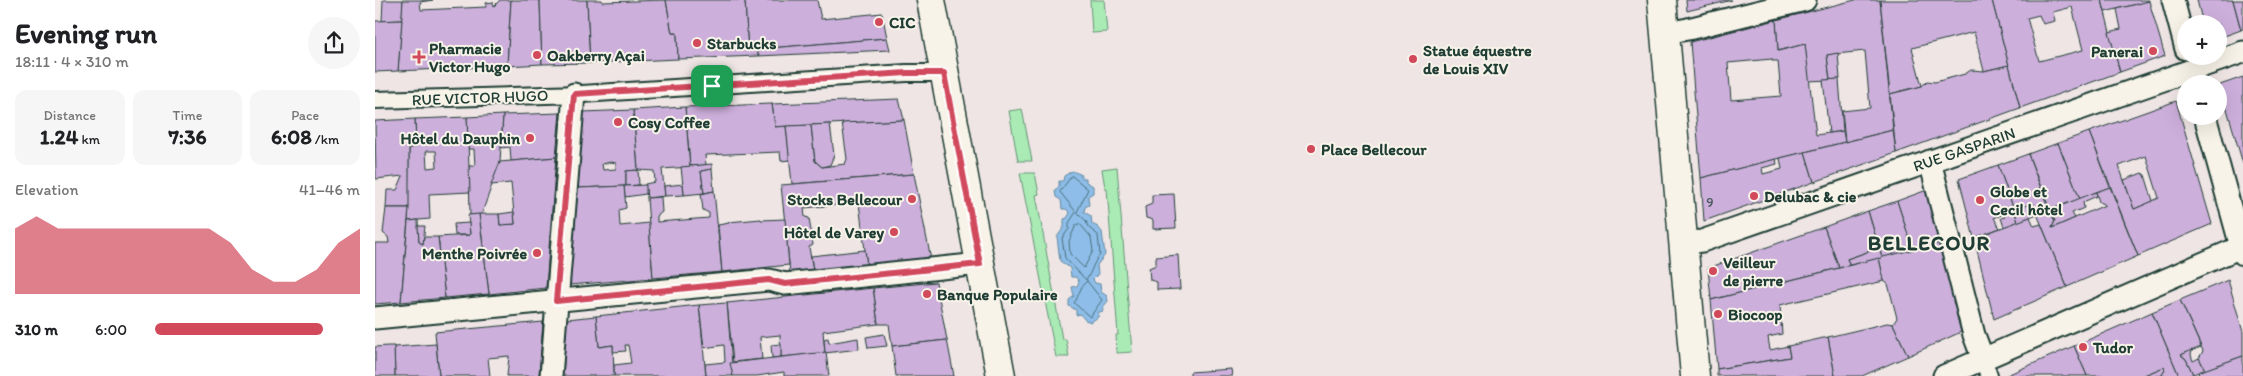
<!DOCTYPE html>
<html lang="en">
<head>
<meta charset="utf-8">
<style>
	:root { --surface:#fff; --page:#f6f6f6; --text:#202124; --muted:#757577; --accent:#d1495b }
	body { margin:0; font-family:Itim,sans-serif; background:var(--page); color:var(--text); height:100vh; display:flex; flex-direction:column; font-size:19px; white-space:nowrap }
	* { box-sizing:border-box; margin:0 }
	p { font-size:16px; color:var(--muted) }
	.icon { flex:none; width:28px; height:28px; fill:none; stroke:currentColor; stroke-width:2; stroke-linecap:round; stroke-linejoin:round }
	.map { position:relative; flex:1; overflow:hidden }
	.drawer { display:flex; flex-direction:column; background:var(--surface); width:375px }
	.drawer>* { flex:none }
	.tools { position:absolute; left:1802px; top:15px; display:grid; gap:10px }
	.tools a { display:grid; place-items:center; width:50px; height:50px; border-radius:50%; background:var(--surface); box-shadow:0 5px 20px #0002; font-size:25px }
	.pin { position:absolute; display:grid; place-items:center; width:42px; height:42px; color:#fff; margin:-21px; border-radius:10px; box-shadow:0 2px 8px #0006 }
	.round { display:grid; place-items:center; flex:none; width:52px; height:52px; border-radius:26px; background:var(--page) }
	.headline { display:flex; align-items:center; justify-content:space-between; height:85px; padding:0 15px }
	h1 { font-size:28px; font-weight:700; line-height:38px }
	.stats { display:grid; grid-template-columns:repeat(3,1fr); gap:8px; height:85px; padding:5px 15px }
	.stats div { display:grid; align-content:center; border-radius:12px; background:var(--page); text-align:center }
	.stats b { font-size:21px; font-weight:700 }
	.stats small { font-size:14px; font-weight:400 }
	.stats p { font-size:14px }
	.chart { height:140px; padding:10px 15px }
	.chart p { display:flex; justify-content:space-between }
	.chart svg { width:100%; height:90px; margin-top:5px; fill:var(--accent); opacity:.7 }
	ul { padding:0 15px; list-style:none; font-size:16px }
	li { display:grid; grid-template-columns:80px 60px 1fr; align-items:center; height:38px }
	li i { height:12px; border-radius:6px; background:var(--accent) }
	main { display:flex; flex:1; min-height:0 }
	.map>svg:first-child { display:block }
	.green { fill:#aaebb5; stroke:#649474 }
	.water { fill:#8dbde8; stroke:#618aa0 }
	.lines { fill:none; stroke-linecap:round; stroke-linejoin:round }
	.shore { stroke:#4b707c; stroke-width:1 }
	.building { fill:#cdafdb; stroke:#1f3d34; fill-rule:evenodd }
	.pedestrian-casing { stroke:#1f3d34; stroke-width:20 }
	.minor-casing { stroke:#1f3d34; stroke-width:25 }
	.secondary-casing { stroke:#1f3d34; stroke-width:31 }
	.primary-casing { stroke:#1f3d34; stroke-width:31 }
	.pedestrian { stroke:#f7f3e8; stroke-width:16 }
	.minor { stroke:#f7f3e8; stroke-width:21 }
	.secondary { stroke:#f7f3e8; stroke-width:28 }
	.primary { stroke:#f7f3e8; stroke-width:28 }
	.route-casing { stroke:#fff; stroke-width:10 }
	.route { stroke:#d1495b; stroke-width:6 }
	.poi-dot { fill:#d1495b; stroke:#f7f3e8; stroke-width:2 }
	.labels { text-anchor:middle; stroke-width:4; stroke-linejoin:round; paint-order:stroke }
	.number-label { font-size:14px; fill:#4a5a5e }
	.poi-label { font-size:16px; font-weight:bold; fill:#1f3d34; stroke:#f7f3e8; text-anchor:start }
	.street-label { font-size:16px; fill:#1f3d34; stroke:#f7f3e8 }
	.district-label { font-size:21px; font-weight:bold; letter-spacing:1px; fill:#1f3d34; stroke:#f7f3e8 }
</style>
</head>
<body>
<main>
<section class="drawer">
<div class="headline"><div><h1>Evening run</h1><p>18:11 · 4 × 310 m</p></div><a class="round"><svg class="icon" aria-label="share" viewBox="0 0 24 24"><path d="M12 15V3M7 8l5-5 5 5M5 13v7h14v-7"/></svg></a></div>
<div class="stats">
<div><p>Distance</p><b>1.24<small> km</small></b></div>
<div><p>Time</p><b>7:36</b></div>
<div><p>Pace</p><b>6:08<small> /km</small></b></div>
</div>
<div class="chart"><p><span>Elevation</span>41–46 m</p>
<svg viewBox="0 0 160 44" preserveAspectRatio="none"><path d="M0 44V12L10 6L20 12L30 12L40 12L50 12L60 12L70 12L80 12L90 12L100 19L110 32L120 38L130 38L140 32L150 19L160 12V44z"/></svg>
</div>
<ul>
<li><b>310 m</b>6:00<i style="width:82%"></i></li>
</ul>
</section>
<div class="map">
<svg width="1868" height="376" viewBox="0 0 1868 376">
	<rect width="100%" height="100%" fill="#efe5e5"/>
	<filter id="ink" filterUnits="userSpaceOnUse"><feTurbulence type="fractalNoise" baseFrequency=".02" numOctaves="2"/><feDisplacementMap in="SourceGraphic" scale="10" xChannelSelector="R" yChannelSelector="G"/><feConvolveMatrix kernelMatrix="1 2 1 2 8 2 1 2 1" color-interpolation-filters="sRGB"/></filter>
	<g filter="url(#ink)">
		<g class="green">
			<polygon points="715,0 729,0 732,32 717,33"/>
			<polygon points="647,109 657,161 643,161 634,111"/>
			<polygon points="742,167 757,352 742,353 741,335 743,335 732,188 730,188 727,169"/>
			<polygon points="645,173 660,173 664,194 661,195 687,339 691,339 694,357 681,357"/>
		</g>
		<polygon class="water" points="697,171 705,174 707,178 711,178 711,182 718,186 718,193 713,196 714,205 710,207 709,212 716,216 717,224 723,227 727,232 730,255 722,265 723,274 718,279 720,283 725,284 726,292 732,296 733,301 728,307 728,311 724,312 723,317 716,322 710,320 705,314 701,315 701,310 694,306 694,300 699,296 697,287 702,286 704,282 701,277 696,277 695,268 685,261 682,237 689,227 689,219 692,218 695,213 691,209 687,209 686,200 681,197 680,191 684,186 684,181 688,181 689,176"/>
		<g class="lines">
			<g class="shore">
				<path d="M 697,176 L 713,189 L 702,212 L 711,221 L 713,227 L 723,235 L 725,255 C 718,262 717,272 711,280 L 690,258 L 687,238 L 694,229 L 694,223 L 701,212 L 685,192 Z"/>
				<polygon points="705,224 716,237 718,251 709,268 695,254 694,241 701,225"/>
				<path d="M 712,281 L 727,300 L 715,317 L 699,303 C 704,297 705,285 712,281 Z"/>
			</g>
		</g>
		<g class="building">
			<polygon points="8,0 28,0 27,20 7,21"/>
			<polygon points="28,0 58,0 45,2 46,10 111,7 111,3 118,2 119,6 125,0 136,0 132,66 23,71"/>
			<polygon points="136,0 165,0 167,64 132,66"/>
			<polygon points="165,0 212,0 215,63 167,64"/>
			<polygon points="212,0 227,0 227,2 291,0 297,33 302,33 303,59 215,63"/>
			<polygon points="291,0 370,0 373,50 383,49 383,56 303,59 302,33 297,33"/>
			<polygon points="370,0 442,0 446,19 507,13 512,38 373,50"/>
			<polygon points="1311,0 1357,0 1312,11"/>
			<polygon points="1480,0 1505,0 1518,130 1470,142 1467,111 1495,108 1490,51 1452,55 1455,80 1433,81 1430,44 1403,51 1401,20"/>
			<polygon points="1505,0 1617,0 1634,65 1609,71 1599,32 1537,48 1547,86 1515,94"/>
			<path d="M 1617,0 L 1727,0 L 1745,72 L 1645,108 ZM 1697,7 L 1708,50 L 1664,61 L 1652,18 L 1664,15 L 1668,24 L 1680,21 L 1678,12 Z"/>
			<polygon points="1727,0 1774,0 1774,1 1730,12"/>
			<polygon points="1822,0 1858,0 1866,30 1844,38 1844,24 1828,24"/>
			<polygon points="1858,0 1868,0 1868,29 1866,30"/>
			<polygon points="1774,1 1790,56 1745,72 1734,32 1746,29 1742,9"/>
			<polygon points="27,20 23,71 0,72 0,21"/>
			<path d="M 1401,20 L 1403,51 L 1430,44 L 1441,135 L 1468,131 L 1470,142 L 1326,178 L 1315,42 ZM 1397,59 L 1397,61 L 1403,61 L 1406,96 L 1356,100 L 1353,63 Z"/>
			<polygon points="512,38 515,50 383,56 383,49"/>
			<polygon points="1463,53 1465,79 1455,80 1452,55"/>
			<polygon points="1634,65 1645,108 1521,153 1515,94 1547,86 1552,81 1560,82 1590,74 1596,70 1609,71"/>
			<polygon points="1868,77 1868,164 1845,85"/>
			<polygon points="1464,79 1468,131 1454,133 1448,80"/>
			<polygon points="524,99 529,120 400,127 397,104"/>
			<path d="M 1801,101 L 1837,224 L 1763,256 L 1714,132 ZM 1771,156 L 1784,198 L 1759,209 L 1744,166 Z"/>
			<polygon points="397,104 400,127 411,126 415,160 406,161 405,152 330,155 331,165 315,166 310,107"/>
			<polygon points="310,107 315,167 287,169 290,196 272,198 270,184 280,182 279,171 263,170 258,110"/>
			<path d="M 258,110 L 263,170 L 251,171 L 251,186 L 203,188 L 208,112 ZM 236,162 L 241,163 L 241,169 L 228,170 L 227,164 Z"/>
			<polygon points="185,113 181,157 136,161 135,147 126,148 128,115"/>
			<polygon points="128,115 125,162 106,216 95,215 94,166 100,166 99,149 93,149 92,117"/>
			<path d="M 92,117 L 95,192 L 54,194 L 55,219 L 33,221 L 34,148 L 41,147 L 40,119 ZM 51,151 L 61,151 L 62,167 L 52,168 Z"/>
			<polygon points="40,119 41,147 34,148 34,208 11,208 12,190 22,190 28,176 1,179 0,121"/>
			<polygon points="529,120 539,174 417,184 411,126 436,125 440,161 447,167 470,164 472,159 467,123"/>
			<polygon points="455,124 459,155 455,165 447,167 440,161 436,125"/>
			<polygon points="1518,130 1521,153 1439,182 1430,152"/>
			<polygon points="1714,132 1735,187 1705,199 1683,143"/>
			<polygon points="1683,143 1705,199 1675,210 1653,154"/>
			<polygon points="1430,152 1439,182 1329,221 1326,178 1401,159 1402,164 1387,168 1388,174 1407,169 1405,158"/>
			<polygon points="1653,154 1674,210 1662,214 1658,203 1639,210 1623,165"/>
			<polygon points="181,157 171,288 114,294 104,214 124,214 125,225 140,224 136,183 116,185 125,162"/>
			<polygon points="337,164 337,169 326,171 329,193 309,195 306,167"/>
			<polygon points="1623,165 1639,210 1619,218 1625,228 1599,238 1584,179"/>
			<polygon points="337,169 339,191 329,193 326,171"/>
			<polygon points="263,170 264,185 251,186 251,171"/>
			<polygon points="1767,173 1770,175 1778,201 1759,209 1749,180"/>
			<polygon points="539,174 556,260 492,266 484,203 429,208 430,217 434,218 438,245 434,247 438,271 415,273 406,185"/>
			<polygon points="308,184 309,195 290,196 289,186"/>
			<polygon points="271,185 271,194 250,197 249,186"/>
			<polygon points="249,186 251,208 244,210 245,226 274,223 278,278 194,285 203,188"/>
			<polygon points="1735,187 1763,256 1692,287 1662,214 1675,210 1680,221 1677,228 1730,205 1724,202 1721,192"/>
			<polygon points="1552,190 1565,243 1538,250 1522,201"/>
			<polygon points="339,191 347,272 278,278 272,198 286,197 287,212 282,216 282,222 334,218 334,213 328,210 326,194"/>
			<polygon points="1721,192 1722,196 1708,202 1709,208 1697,213 1700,218 1677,228 1680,221 1675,210"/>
			<polygon points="799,194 801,228 778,229 778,220 771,218 770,207 777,204 777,195"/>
			<polygon points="1522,201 1538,250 1507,258 1493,211"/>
			<polygon points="1658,203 1662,214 1643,222 1639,210"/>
			<polygon points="11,208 34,208 26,302 0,304 0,243 14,243 13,237 8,233"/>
			<polygon points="1639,210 1643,222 1629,227 1626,218 1630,217 1629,214"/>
			<polygon points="1493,211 1504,248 1472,259 1475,265 1464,268 1449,227"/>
			<polygon points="139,212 140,224 125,225 124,214"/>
			<polygon points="104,214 114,294 70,298 63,237 95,235 93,215"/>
			<polygon points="1655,217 1659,226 1666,224 1692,287 1619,319 1599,238"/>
			<polygon points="386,219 386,220 410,219 414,265 347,272 343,225 354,223 353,222"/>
			<polygon points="43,220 44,242 48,244 48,237 63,237 70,298 26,302 33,221"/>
			<polygon points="94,223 95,235 80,235 79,224"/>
			<polygon points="43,226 50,226 48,244 44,242"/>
			<polygon points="1449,227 1464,268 1336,300 1333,268"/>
			<polygon points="1565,243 1586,332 1533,356 1518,324 1522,318 1513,284 1509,281 1504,258"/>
			<polygon points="1504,248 1507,258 1475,265 1472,259"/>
			<polygon points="490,250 492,266 438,271 436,256"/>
			<polygon points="803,255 805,289 782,290 782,282 775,280 774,268 781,265 781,257"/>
			<polygon points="1504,258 1509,281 1405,305 1407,334 1393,337 1395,350 1413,346 1415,357 1342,369 1336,300"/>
			<polygon points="1853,280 1868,332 1868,356 1830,370 1824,358 1828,351 1805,300"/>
			<polygon points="561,282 572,340 517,346 514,324 503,324 498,288"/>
			<polygon points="498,288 503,324 448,331 450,353 406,357 405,335 385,337 387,359 358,362 352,303"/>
			<polygon points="1805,300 1826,347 1806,355 1811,359 1818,374 1813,376 1804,376 1777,312"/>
			<polygon points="352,303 358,376 331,376 330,364 350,362 349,345 329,348 324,305"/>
			<polygon points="324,305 331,376 239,376 239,365 256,363 253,345 250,345 251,351 238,352 238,345 224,347 221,316"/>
			<polygon points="1777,312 1804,376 1786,376 1790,370 1789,367 1767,376 1712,376 1699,346"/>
			<polygon points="221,316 224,347 238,345 239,376 188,376 192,319"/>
			<polygon points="168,322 164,376 132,376 134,356 113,358 115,376 64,376 60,332"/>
			<polygon points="1512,323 1518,324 1533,356 1487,376 1460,376 1453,337"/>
			<polygon points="509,334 512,346 493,348 491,337"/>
			<polygon points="1453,337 1460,376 1342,376 1342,369 1415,357 1413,346"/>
			<polygon points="453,338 454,343 483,338 484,349 450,353 449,339"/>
			<polygon points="572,340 579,376 521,376 517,346"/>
			<polygon points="61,344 64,376 20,376 19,347"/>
			<polygon points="406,344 406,357 397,358 396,345"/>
			<polygon points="13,346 19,346 20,376 0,376 0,347"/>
			<polygon points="1699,346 1712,376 1632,376 1632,375"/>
			<polygon points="1817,350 1816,355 1818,361 1824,358 1830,370 1818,374 1811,359 1806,355"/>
			<polygon points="451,352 454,376 409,376 409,372 382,376 358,376 355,363"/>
			<polygon points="1868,356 1868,376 1824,376 1823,372"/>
			<polygon points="1789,367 1790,370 1786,376 1767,376"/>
			<polygon points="856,369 857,376 815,376 815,372"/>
		</g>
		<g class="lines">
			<g class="pedestrian-casing">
				<g id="pedestrian">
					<polyline points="0,100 207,94 531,73 569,73"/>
					<polyline points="1608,359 1614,376"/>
				</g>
			</g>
			<g class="minor-casing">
				<g id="minor">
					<polyline points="1798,0 1811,49"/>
					<polyline points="1290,33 1313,29 1430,0"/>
					<polyline points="1830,116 1868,254"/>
					<polyline points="1555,161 1599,335 1608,359"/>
					<polyline points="1308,243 1327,241 1868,52"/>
					<polyline points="0,318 394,280 410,284 605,264"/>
					<polyline points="176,376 199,94"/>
					<polyline points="1569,376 1868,246"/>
				</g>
			</g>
			<g class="secondary-casing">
				<polyline id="secondary" points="556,0 626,376"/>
			</g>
			<g class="primary-casing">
				<polyline id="primary" points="1287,0 1320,376"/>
			</g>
			<use href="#pedestrian" class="pedestrian"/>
			<use href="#minor" class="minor"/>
			<use href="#secondary" class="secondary"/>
			<use href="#primary" class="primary"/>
		</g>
	</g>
	<g class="lines" filter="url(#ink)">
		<g class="route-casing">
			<polygon id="route" points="532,73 569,73 605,264 410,284 394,280 181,301 199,94"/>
		</g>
		<use href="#route" class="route"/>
	</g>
	<g class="poi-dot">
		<circle cx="504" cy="22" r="5"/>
		<circle cx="322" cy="43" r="5"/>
		<circle cx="1778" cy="51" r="5"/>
		<circle cx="162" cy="55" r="5"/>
		<path d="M41.5 49.5h5v5h5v5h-5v5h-5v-5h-5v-5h5z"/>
		<circle cx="1038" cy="59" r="5"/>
		<circle cx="243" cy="122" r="5"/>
		<circle cx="155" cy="138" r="5"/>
		<circle cx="936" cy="149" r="5"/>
		<circle cx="1379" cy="196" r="5"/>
		<circle cx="537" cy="199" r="5"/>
		<circle cx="1605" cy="200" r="5"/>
		<circle cx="519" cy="232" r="5"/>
		<circle cx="162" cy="253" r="5"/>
		<circle cx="1338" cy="271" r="5"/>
		<circle cx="552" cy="294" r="5"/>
		<circle cx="1343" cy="314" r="5"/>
		<circle cx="1708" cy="347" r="5"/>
	</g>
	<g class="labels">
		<g class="number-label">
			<text x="1335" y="207">9</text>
		</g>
		<g class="poi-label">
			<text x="514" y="28">CIC</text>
			<text x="332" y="49">Starbucks</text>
			<text x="54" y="54">Pharmacie<tspan x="54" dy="18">Victor Hugo</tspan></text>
			<text x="1048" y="56">Statue équestre<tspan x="1048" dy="18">de Louis XIV</tspan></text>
			<text x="1768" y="57" text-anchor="end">Panerai</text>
			<text x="172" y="61">Oakberry Açai</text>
			<text x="253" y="128">Cosy Coffee</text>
			<text x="145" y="144" text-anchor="end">Hôtel du Dauphin</text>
			<text x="946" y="155">Place Bellecour</text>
			<text x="1615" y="197">Globe et<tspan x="1615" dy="18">Cecil hôtel</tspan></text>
			<text x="1389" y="202">Delubac &amp; cie</text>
			<text x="527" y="205" text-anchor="end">Stocks Bellecour</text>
			<text x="509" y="238" text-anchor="end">Hôtel de Varey</text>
			<text x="152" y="259" text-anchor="end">Menthe Poivrée</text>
			<text x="1348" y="268">Veilleur<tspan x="1348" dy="18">de pierre</tspan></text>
			<text x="562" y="300">Banque Populaire</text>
			<text x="1353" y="320">Biocoop</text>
			<text x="1718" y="353">Tudor</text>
		</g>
		<g class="street-label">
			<text transform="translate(105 97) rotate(-2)" y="6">RUE VICTOR HUGO</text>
			<text transform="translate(1589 149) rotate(-19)" y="6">RUE GASPARIN</text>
		</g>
		<g class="district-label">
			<text x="1554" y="250">BELLECOUR</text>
		</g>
	</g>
</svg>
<div class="tools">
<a>+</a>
<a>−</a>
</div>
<div class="pin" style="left:337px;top:86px;background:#1e9e55"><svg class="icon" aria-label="arrive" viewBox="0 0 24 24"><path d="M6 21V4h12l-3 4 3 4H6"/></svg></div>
</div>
</main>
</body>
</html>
